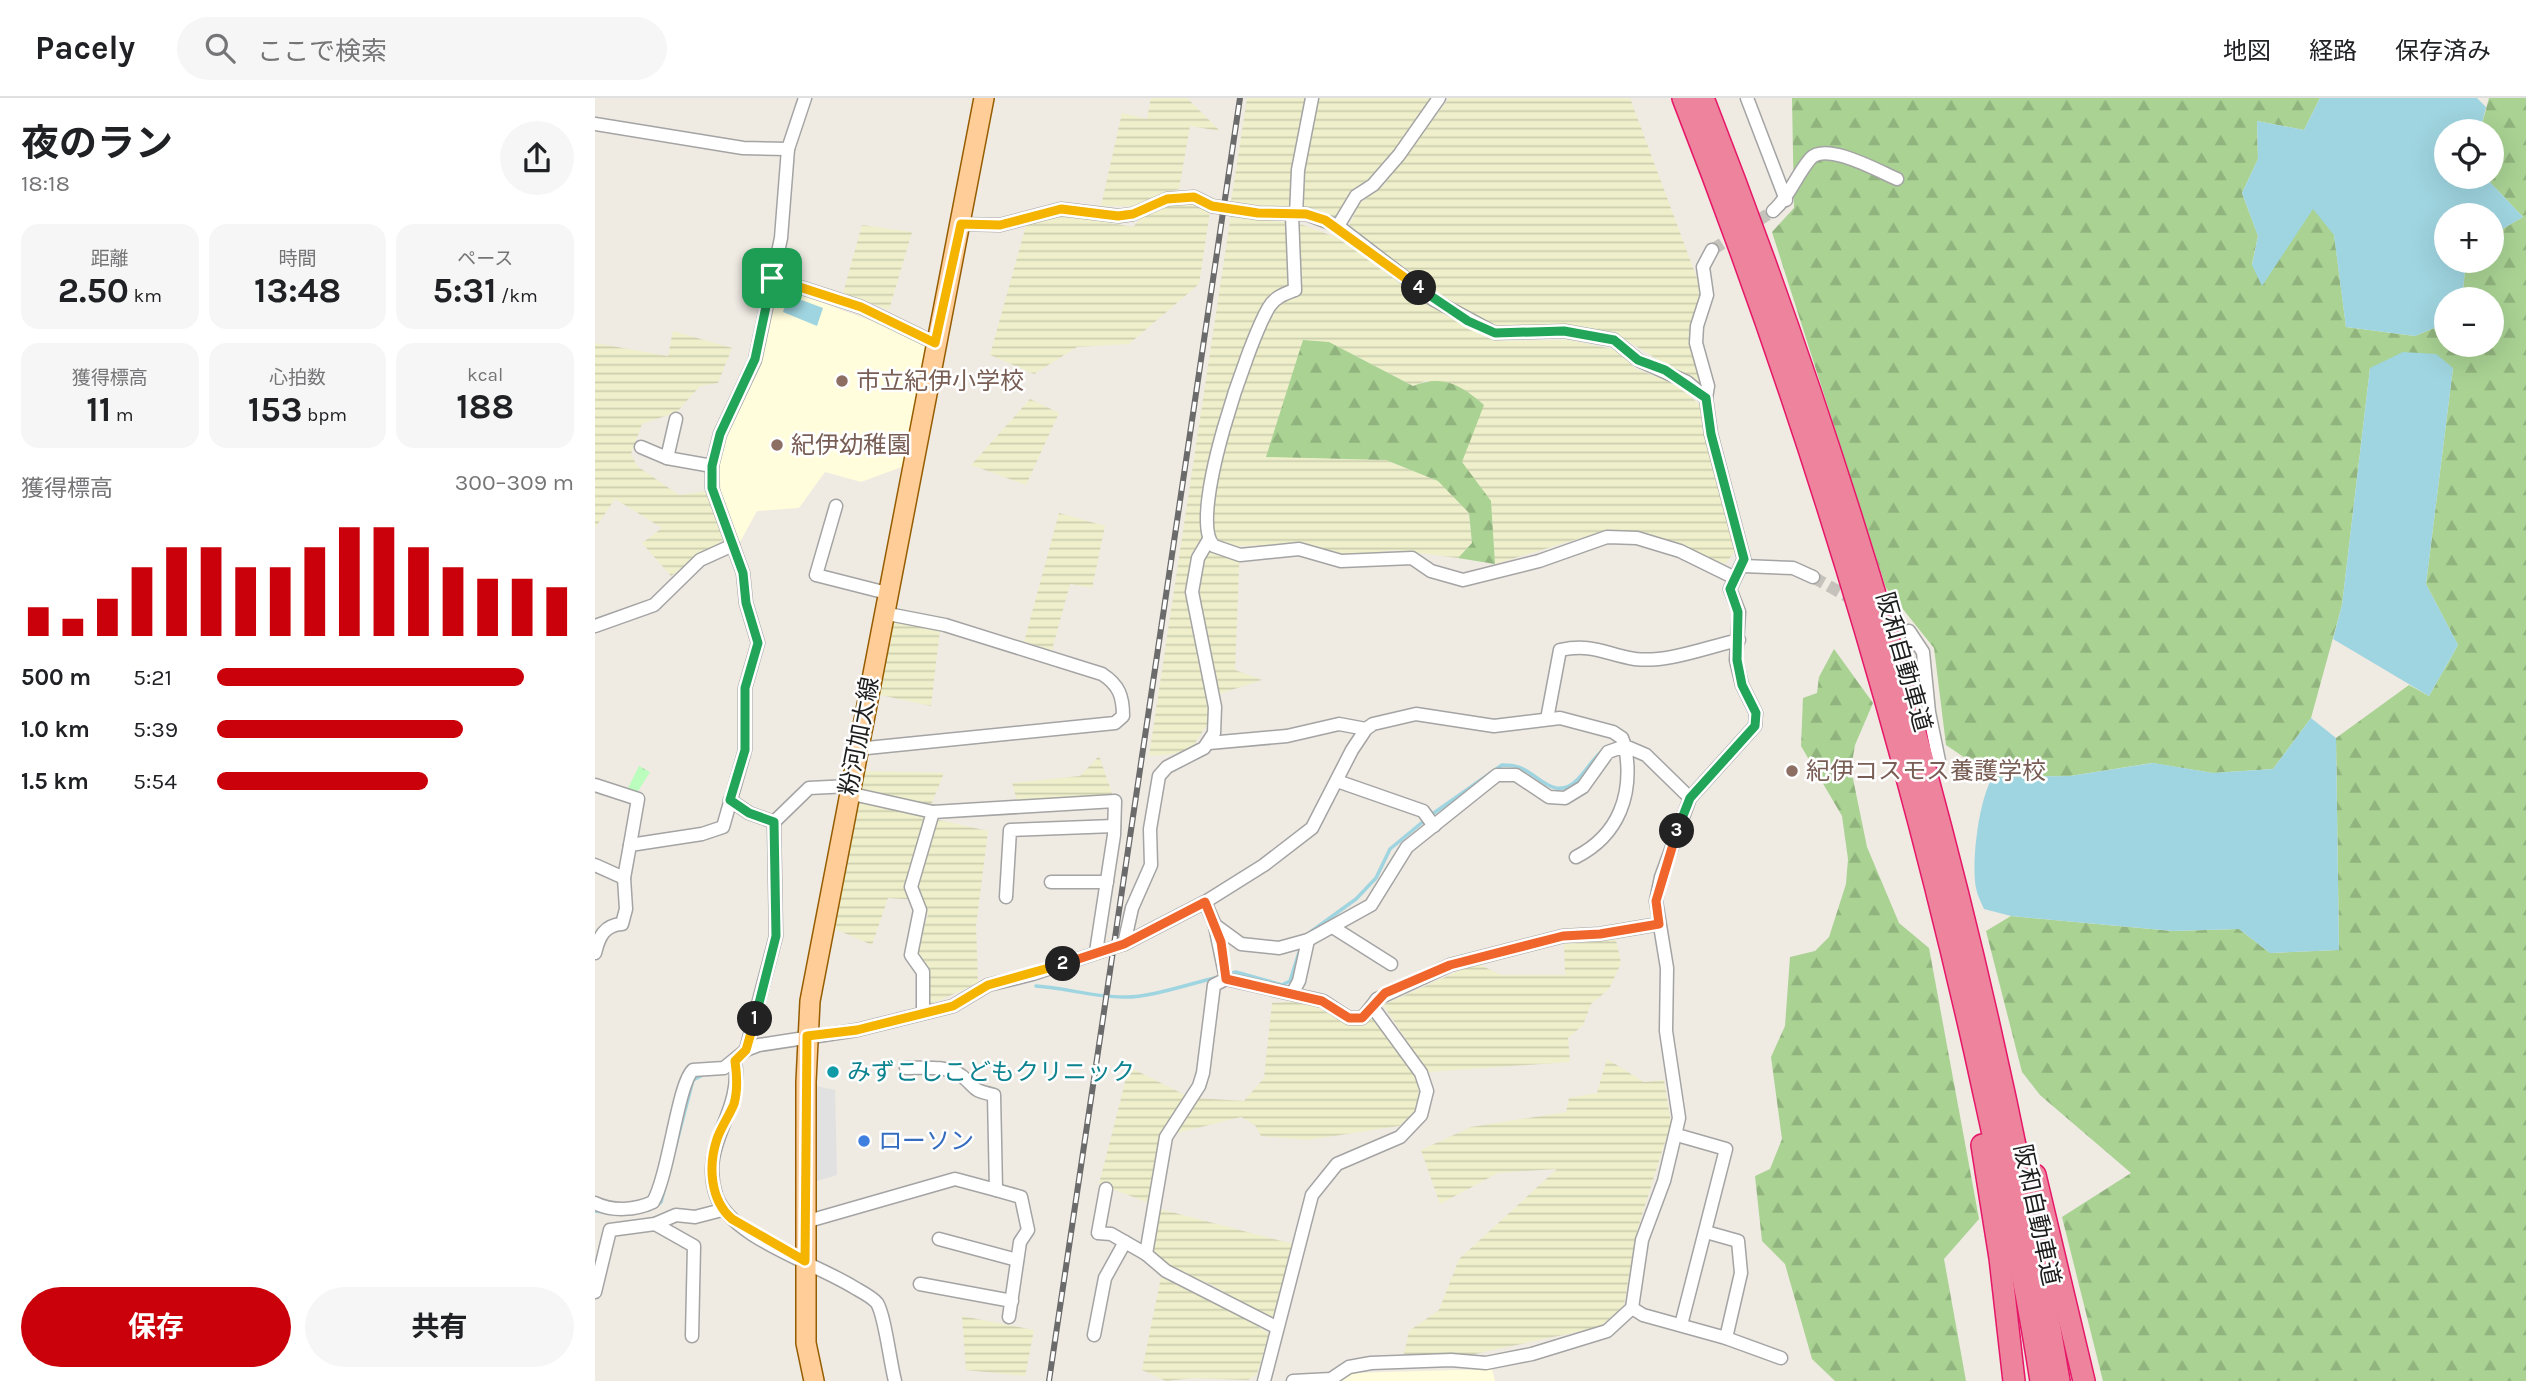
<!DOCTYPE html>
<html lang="ja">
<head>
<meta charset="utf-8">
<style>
	:root { --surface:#fff; --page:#f6f6f6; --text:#202124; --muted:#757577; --line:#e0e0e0; --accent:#ca000a }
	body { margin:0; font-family:Karla,"Noto Sans JP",sans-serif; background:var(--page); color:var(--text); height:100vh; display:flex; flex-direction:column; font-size:26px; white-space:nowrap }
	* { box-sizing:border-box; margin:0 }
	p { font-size:23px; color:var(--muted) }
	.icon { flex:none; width:38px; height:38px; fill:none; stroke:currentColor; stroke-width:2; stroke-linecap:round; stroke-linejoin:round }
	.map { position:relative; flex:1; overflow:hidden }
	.details { display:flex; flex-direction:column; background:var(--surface); width:595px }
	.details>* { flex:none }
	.buttons { position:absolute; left:1839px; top:21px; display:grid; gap:14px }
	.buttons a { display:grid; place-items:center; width:70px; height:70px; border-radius:50%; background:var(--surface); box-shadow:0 7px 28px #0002; font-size:35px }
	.pin { position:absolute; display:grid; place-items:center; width:60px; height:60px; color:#fff; margin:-30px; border-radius:14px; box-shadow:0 4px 10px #0006 }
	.km { position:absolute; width:35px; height:35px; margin:-18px; border-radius:50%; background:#222; color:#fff; font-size:19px; line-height:35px; text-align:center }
	.round { display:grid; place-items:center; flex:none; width:74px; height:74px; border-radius:37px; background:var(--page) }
	.headline { display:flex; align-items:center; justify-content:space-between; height:119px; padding:0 21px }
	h1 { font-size:38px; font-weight:700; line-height:52px }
	.metrics { display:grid; grid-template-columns:repeat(3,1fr); gap:10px; height:119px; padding:7px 21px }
	.metrics div { display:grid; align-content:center; border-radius:18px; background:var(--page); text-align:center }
	.metrics b { font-size:35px; font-weight:700 }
	.metrics small { font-size:19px; font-weight:400 }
	.metrics p { font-size:19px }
	.chart { height:196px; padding:14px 21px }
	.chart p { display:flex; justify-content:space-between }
	.chart svg { width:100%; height:126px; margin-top:7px; stroke:var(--accent); stroke-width:6 }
	.primary-button { display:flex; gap:14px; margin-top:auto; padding:14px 21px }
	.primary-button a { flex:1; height:80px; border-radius:42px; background:var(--accent); color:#fff; font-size:28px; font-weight:700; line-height:80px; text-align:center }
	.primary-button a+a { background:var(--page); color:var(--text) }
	ul { padding:0 21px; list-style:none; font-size:23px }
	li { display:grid; grid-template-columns:112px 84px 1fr; align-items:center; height:52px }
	li i { height:18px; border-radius:9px; background:var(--accent) }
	header { display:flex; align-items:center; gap:42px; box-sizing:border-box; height:98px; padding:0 35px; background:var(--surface); border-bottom:2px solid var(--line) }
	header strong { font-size:33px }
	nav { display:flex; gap:38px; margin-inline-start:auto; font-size:24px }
	.search { width:490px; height:63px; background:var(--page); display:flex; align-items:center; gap:18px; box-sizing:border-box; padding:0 24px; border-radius:38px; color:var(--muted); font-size:26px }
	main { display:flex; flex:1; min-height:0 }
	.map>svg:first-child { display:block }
	.education { fill:#fffddb }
	.farmland { fill:url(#farmland-rules) }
	.forest { fill:url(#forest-firs) }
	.park { fill:url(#park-crowns) }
	.parking { fill:#e1e1e1 }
	.water { fill:#9fd5e0 }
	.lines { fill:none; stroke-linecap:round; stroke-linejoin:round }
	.stream { stroke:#9fd5e0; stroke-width:3.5 }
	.minor-tunnel { stroke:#c5c1bb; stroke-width:12; stroke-dasharray:12 6; stroke-linecap:butt }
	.minor-casing { stroke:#a4a4a4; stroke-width:15 }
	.primary-casing { stroke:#965d00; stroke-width:22 }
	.motorway-casing { stroke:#e61768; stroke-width:24 }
	.minor { stroke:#fff; stroke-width:12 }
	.primary { stroke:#ffcd97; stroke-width:19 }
	.motorway { stroke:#ed839c; stroke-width:21 }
	.rail-casing { stroke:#6b6b6b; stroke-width:6 }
	.rail { stroke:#fff; stroke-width:3.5; stroke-dasharray:10; stroke-linecap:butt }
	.split-1-casing { stroke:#fff; stroke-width:14 }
	.split-2-casing { stroke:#fff; stroke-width:14 }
	.split-3-casing { stroke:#fff; stroke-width:14 }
	.split-4-casing { stroke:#fff; stroke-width:14 }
	.split-5-casing { stroke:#fff; stroke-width:14 }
	.split-1 { stroke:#22a559; stroke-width:9 }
	.split-2 { stroke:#f5b400; stroke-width:9 }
	.split-3 { stroke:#f0652b; stroke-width:9 }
	.split-4 { stroke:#22a559; stroke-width:9 }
	.split-5 { stroke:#f5b400; stroke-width:9 }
	.education-dot { fill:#8d6e63; stroke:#fff; stroke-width:2.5 }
	.culture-dot { fill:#0f9aa8; stroke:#fff; stroke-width:2.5 }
	.shop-dot { fill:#3f7fe0; stroke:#fff; stroke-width:2.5 }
	.labels { text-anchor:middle; stroke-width:5; stroke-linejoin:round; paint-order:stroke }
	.education-label { font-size:24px; fill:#785e54; stroke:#fff; text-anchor:start }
	.street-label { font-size:24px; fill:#1d1d1d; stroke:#fff }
	.culture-label { font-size:24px; fill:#0d838f; stroke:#fff; text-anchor:start }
	.shop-label { font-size:24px; fill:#366cbe; stroke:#fff; text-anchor:start }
</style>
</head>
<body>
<header>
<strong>Pacely</strong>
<div class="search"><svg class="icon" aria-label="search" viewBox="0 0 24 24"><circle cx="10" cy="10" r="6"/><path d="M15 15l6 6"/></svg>ここで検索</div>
<nav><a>地図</a><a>経路</a><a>保存済み</a></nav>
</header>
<main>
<section class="details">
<div class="headline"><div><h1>夜のラン</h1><p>18:18</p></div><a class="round"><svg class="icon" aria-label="share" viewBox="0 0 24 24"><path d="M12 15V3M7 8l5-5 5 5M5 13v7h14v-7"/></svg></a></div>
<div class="metrics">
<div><p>距離</p><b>2.50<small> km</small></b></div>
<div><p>時間</p><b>13:48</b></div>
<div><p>ペース</p><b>5:31<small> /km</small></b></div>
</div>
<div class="metrics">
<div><p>獲得標高</p><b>11<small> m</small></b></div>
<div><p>心拍数</p><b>153<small> bpm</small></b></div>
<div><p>kcal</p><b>188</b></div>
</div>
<div class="chart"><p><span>獲得標高</span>300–309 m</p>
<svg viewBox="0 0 160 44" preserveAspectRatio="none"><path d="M5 44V34M15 44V38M25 44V31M35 44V20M45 44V13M55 44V13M65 44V20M75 44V20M85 44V13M95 44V6M105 44V6M115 44V13M125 44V20M135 44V24M145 44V24M155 44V27"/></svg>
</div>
<ul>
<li><b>500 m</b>5:21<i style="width:86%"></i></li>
<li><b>1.0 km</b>5:39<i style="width:69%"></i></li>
<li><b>1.5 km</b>5:54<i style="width:59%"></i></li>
</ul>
<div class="primary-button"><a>保存</a><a>共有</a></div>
</section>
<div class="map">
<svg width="1931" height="1283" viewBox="0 0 1931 1283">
	<defs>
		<pattern id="farmland-rules" width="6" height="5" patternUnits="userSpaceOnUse" patternTransform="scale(1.75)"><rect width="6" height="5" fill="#eff0cb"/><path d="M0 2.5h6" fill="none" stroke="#cccdae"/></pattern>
		<pattern id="forest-firs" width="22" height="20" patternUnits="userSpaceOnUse" patternTransform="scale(1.75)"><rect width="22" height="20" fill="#a9d293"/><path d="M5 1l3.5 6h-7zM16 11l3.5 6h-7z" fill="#91b47e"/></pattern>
		<pattern id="park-crowns" width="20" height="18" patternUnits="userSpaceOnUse" patternTransform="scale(1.75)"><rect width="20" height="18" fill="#bbfdbd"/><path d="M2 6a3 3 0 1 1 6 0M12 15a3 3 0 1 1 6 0" fill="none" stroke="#a0d8a2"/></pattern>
	</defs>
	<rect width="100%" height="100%" fill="#efeae2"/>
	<g class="education">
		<polygon points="182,188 331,243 334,253 312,367 266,384 230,374 204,410 162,413 144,446 126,398 124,367 133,337 166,266"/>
		<polygon points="897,1271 900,1283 745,1283 757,1275"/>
	</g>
	<g class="farmland">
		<polygon points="556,0 592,0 625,33 595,28 584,91 541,108 506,108 527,15 552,21"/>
		<polygon points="652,0 838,0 777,85 741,122 636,104"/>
		<polygon points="854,0 1035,0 1106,191 1096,239 1107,289 1026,239 970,228 900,231 850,201 754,128 764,106 788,88"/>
		<polygon points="597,104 615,113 604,186 534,246 482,249 439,276 395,257 432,124 467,116 538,129 549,117 577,106"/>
		<polygon points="636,116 708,127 754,144 833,206 900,243 973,242 1022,252 1041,271 1082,286 1105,307 1141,452 1130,466 1067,440 1015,431 900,466 896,403 866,364 833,282 818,288 734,244 671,358 791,362 844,383 874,415 877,445 863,460 801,452 752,458 705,445 645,448 640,572 667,582 621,597 613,625 597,650 578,656 554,658"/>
		<polygon points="267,127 317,134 294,212 248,195"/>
		<polygon points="78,233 137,250 123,285 105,288 82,314 47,326 36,356 42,368 84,397 111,393 128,442 76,478 47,445 67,430 20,401 0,430 0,245 73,258"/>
		<polygon points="435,301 464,315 431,387 376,367"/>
		<polygon points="464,415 510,428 497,490 475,486 457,552 429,544"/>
		<polygon points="295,524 345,531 336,608 281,596"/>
		<polygon points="504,658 518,698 423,706 417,685 485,678"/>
		<polygon points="268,673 349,675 331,719 393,733 381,828 383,885 334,907 335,882 321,850 333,817 324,802 293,800 277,847 238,830"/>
		<polygon points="1021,842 1026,865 1014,891 996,906 988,927 973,940 975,964 833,974 788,907 881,865 906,877 970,877 969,846"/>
		<polygon points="707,903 763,928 779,918 821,977 824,996 820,1015 804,1028 713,1042 666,1038 660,1027 646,1019 578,1036 602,1000 649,1003 669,980 677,905"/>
		<polygon points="1012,961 1049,984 1069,982 1076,1025 1042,1133 1029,1207 1005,1229 875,1257 809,1256 814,1233 844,1212 864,1161 962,1071 903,1075 845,1106 826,1052 876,1029 971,1014 974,1000 1002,995"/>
		<polygon points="534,969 592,998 554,1105 504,1086"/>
		<polygon points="565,1111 698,1146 677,1222 617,1187 573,1170 556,1151"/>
		<polygon points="566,1179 647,1218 674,1236 662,1276 653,1282 598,1280 571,1283 547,1272"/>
		<polygon points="367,1218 439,1232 430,1278 371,1272"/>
	</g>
	<g class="forest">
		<polygon points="1197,0 1725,0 1709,32 1662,23 1663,61 1647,95 1663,138 1657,166 1667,187 1718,110 1739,136 1751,229 1820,238 1851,225 1852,247 1897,247 1897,201 1867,201 1871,163 1897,163 1897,137 1928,119 1890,79 1897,79 1897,33 1885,33 1894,0 1931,0 1931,1283 1508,1283 1467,1119 1536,1075 1445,997 1427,974 1391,833 1416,818 1578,833 1644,831 1675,855 1744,852 1741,640 1814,587 1834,598 1863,547 1831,486 1858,270 1775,270 1747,507 1716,620 1678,671 1618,675 1557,665 1475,678 1398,679 1351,647 1339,550 1291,490 1177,134 1199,110"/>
		<path d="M 708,242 L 734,244 L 818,288 C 848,276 866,287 889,307 L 867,364 L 896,403 L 900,466 L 863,460 L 877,445 L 874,415 L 843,383 L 791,362 L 671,359 Z"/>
		<polygon points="1239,551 1278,605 1260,647 1256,671 1272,749 1304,825 1334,850 1384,1121 1349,1161 1371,1283 1240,1283 1217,1261 1190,1166 1167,1143 1160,1078 1175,1071 1187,1041 1176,959 1190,928 1195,859 1220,853 1234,839 1251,786 1253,761 1247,718 1206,648 1208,600 1222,595 1224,579"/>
	</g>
	<polygon class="park" points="44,668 55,674 42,695 32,692"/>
	<polygon class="parking" points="216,987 240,992 242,1077 215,1085"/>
	<g class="water">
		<polygon points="1725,0 1882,0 1891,9 1885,33 1852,33 1852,79 1890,79 1928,119 1897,137 1897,117 1852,117 1852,163 1871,163 1867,201 1852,201 1851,225 1820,238 1751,229 1739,137 1718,111 1667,188 1657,167 1663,138 1647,95 1663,61 1662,23 1709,32"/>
		<polygon points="193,197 228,210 222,228 188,214"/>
		<polygon points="1808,254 1841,256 1858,270 1831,486 1863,547 1834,598 1738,541 1747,507 1775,270"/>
		<path d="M 1716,620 L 1741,640 L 1744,852 L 1675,855 L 1644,831 L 1578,833 L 1416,818 L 1389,811 C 1386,804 1382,797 1381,790 C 1376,765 1384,699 1398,679 L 1475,678 L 1558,665 L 1618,675 L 1678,671 Z"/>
	</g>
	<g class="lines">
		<g class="stream">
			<path d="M 836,717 L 907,667 C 912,667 918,667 923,669 C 942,674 959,705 982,682 C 991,673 997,662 1007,653"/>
			<polyline points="710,838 761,801 781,780 795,751 830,722"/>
			<polyline points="634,876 641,874 687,887 695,883 706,848"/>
			<path d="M 441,888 C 471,890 498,899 528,899 C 554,900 593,886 620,880"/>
			<polyline points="54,1112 66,1104 98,982 108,977"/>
			<polyline points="0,1113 15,1115"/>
		</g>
		<g class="minor-tunnel">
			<polyline points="1117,152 1178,113"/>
			<polyline points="1218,479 1262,504"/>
			<polyline points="1287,518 1314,533"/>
		</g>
		<g class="minor-casing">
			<g id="minor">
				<polyline points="1152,0 1191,102"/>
				<polyline points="0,26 148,50 193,51"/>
				<path d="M 1178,113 C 1195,98 1201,77 1216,60 C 1232,44 1283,73 1302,81"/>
				<path d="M 697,117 L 700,192 C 689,196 680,199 674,209 C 654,242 591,422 619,448 L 645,457 L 704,451 L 746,463 L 817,460 L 836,473 L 868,482 L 944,463 L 1012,439 L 1042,440 L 1085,453 L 1138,479"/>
				<polyline points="701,117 703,72 717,0"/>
				<polyline points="366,126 405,127 466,111 524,118 538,116 572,101 599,99 617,108 663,115 711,116 743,128 839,202 900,235 969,233 1019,242 1043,262 1092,284 1111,300"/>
				<polyline points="743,128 761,98 778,87 804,57 844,0"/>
				<polyline points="177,180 266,209 340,245"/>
				<polyline points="46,349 72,360 117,368"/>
				<polyline points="72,360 81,321"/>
				<polyline points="241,408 221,477 292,495"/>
				<polyline points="1148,468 1198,470 1218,479"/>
				<polyline points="0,528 59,507 105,462 138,447"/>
				<polyline points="1314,533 1328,554 1334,614 1344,663"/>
				<path d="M 952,621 L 965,552 C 997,545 1010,556 1040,561 C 1073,565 1112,549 1144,542"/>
				<polyline points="614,645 692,638 744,626 771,631"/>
				<path d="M 262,651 L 520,625 L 528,618 C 528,598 524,587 507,576 L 350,527 L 288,515"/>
				<polyline points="742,683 828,713 839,728"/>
				<polyline points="0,687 43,701 35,747"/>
				<polyline points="253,695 338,714 520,703 519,737 501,854"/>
				<polyline points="135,702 154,715 179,724"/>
				<polyline points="179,724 214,690 254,688"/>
				<polyline points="0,767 29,780"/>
				<polyline points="456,784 512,784"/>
				<polyline points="411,799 415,732 519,728"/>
				<path d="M 610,804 L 620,827 L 646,846 L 684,850 L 713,842 L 776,807 L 812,749 L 902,677 L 921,677 L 954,699 L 970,700 L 988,689 L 1013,654 L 1030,648 C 1039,696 1024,737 981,759"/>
				<polyline points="620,828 631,881 728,903 754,920 767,920 777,908"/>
				<polyline points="739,830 796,866"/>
				<polyline points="529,846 537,810 556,767 555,731 564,678 572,669 609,650 619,635 620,609 597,494 603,460 613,443"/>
				<path d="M 0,855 C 4,839 9,827 27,826 L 31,811 L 29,780 L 35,747 L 107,736 L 128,729 L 150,652 L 150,590 L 163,545 L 151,505 L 148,475 L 117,390 L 117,368 L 125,336 L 160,262 L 186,140 L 193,51 L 210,0"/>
				<polyline points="631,881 619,887 608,975 604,988 571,1039 551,1156 571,1173 681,1229"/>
				<polyline points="698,894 704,883 713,842"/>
				<polyline points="328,915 328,874 316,857 325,812 316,789 338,714"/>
				<polyline points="151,952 181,838 179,724"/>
				<path d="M 140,963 C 148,1017 104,1044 121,1097 C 135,1140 223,1166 260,1190 C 267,1194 277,1199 282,1205 C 290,1218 295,1264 300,1283"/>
				<polyline points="1082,1037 1131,1051 1086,1227"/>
				<polyline points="511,1091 503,1135 516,1136 551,1156"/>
				<polyline points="401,1092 426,1099 433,1132 425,1144 414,1219"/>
				<path d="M 0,1105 C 18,1114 41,1112 58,1104 C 74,1076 83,985 98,972 L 129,970 L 151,952 L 164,947 L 262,932 L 358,908 L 393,887 L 438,876 L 529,846 L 610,804 L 669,767 L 717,730 L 757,652 L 771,631 L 778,626 L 821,616 L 899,628 L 965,620 L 1018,634 L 1027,640 L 1030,648 L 1051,657 L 1095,700"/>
				<path d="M 210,1124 L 360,1081 L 401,1092 L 399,997 C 374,991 384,992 367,978 C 352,967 328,970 311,970"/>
				<polyline points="60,1126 99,1148 97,1238"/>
				<polyline points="1111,1134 1143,1143 1146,1175 1131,1240"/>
				<polyline points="344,1141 422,1162"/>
				<polyline points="325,1186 417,1203"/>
				<polyline points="0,1194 15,1132 60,1126 81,1117 100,1119 127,1112"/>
				<polyline points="1037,1210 1048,1217 1131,1240 1186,1260"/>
				<polyline points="499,1237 510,1180 530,1144"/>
				<polyline points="669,1283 717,1097 742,1066 805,1039 826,1017 832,993 826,975 777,908 782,901 855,867 968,838 1005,836 1064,826"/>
				<polyline points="698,1283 736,1281 754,1269 776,1265 856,1262 891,1265 937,1256 1012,1233 1037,1210 1047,1142 1069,1083 1084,1020 1071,933 1072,870 1061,803 1066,779 1095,700 1160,628 1161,615 1147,587 1141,562 1144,514 1135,491 1149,461 1116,336 1111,300 1113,288 1101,245 1102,228 1112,197 1108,169 1117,152"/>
			</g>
		</g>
		<g class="primary-casing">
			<polyline id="primary" points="219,1283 211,1245 211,984 215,903 389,0"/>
		</g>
		<g class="motorway-casing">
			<g id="motorway">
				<path d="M 1088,0 C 1211,314 1306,626 1380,954 C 1404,1064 1429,1172 1446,1283"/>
				<path d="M 1108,0 C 1270,414 1391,844 1464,1283"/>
				<polyline points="1387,1047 1405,1160 1419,1283"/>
				<polyline points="1440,1077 1489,1283"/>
			</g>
		</g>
		<use href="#minor" class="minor"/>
		<use href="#primary" class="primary"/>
		<use href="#motorway" class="motorway"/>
		<g class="rail-casing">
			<polyline id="rail" points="454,1283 645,0"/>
		</g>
		<use href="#rail" class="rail"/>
	</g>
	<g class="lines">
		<g class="split-1-casing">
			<polyline id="split-1" points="160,921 181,838 179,724 154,715 135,702 150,652 150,590 163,545 151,505 148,475 117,390 117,368 125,336 160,261 177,180"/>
		</g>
		<g class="split-2-casing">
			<path id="split-2" d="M 160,921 L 151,952 L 140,963 C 142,977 143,992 139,1006 C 134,1018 126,1029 122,1041 C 113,1068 115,1102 137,1121 L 210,1163 L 212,938 L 262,932 L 358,908 L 393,887 L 468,866"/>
		</g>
		<g class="split-3-casing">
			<polyline id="split-3" points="468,866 529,846 610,804 626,844 631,881 727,903 754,920 767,920 790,895 855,867 968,838 1005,836 1064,826 1061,803 1082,733"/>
		</g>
		<g class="split-4-casing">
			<polyline id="split-4" points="824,190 873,223 900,235 969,233 1019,242 1043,262 1070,272 1111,300 1116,336 1149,461 1135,491 1143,514 1142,562 1147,587 1161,615 1160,628 1095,700 1082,733"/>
		</g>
		<g class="split-5-casing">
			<polyline id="split-5" points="177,180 266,209 340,245 366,126 405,127 466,111 523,118 538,116 572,101 599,99 617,108 663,115 711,116 730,122 824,190"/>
		</g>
		<use href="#split-1" class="split-1"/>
		<use href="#split-2" class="split-2"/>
		<use href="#split-3" class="split-3"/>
		<use href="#split-4" class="split-4"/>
		<use href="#split-5" class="split-5"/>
	</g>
	<g class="education-dot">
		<circle cx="247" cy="283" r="7"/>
		<circle cx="182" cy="347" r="7"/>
		<circle cx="1197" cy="673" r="7"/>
	</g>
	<circle class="culture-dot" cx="238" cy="974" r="7"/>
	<circle class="shop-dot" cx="269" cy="1043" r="7"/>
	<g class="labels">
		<g class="education-label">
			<text x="261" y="291">市立紀伊小学校</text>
			<text x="196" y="355">紀伊幼稚園</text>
			<text x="1211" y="681">紀伊コスモス養護学校</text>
		</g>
		<g class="street-label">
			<text transform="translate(1309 564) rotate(74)" y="8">阪和自動車道</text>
			<text transform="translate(264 638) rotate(-79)" y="8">粉河加太線</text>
			<text transform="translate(1442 1117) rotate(78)" y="8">阪和自動車道</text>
		</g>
		<g class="culture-label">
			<text x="252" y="982">みずこしこどもクリニック</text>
		</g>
		<g class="shop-label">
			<text x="283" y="1051">ローソン</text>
		</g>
	</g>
</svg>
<div class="buttons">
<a><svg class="icon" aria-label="locate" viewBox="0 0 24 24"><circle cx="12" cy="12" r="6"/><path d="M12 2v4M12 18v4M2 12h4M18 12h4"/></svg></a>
<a>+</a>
<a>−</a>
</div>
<div class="pin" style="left:177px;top:180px;background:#1e9e55"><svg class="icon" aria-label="arrive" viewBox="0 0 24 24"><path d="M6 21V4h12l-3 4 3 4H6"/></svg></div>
<b class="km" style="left:160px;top:921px">1</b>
<b class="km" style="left:468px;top:866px">2</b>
<b class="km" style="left:1082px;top:733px">3</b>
<b class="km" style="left:824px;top:190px">4</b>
</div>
</main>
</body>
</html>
